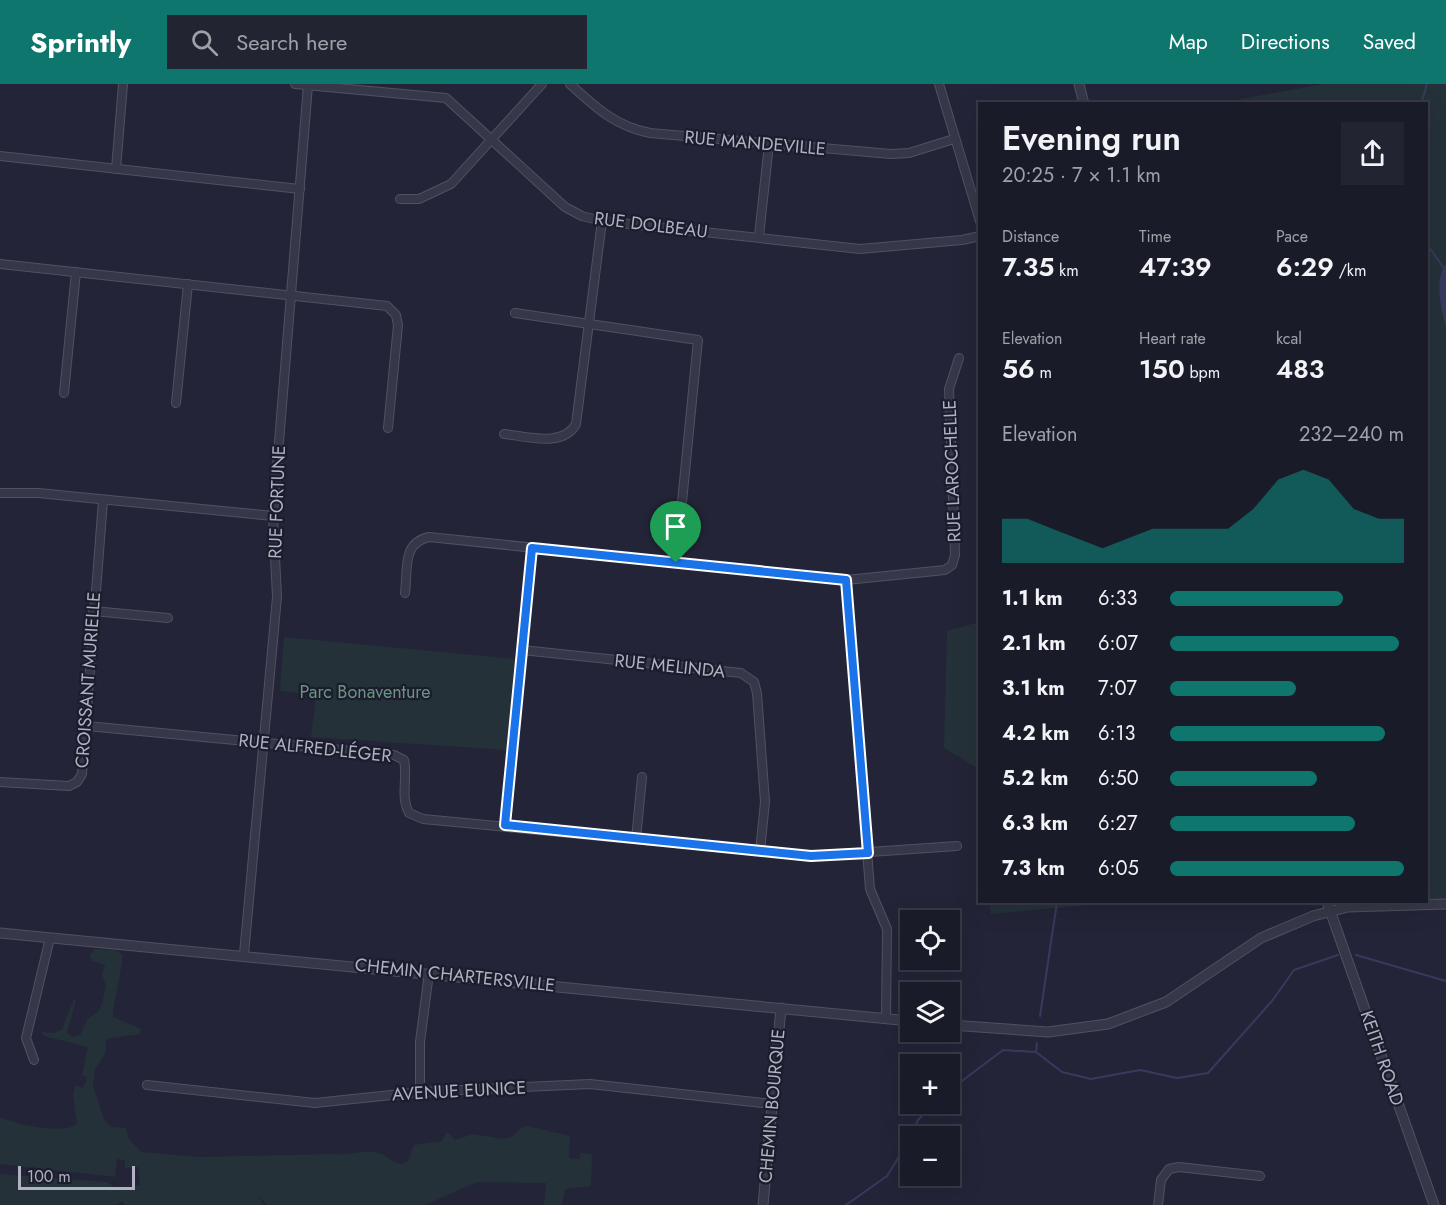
<!DOCTYPE html>
<html lang="en">
<head>
<meta charset="utf-8">
<style>
	:root { --surface:#1a1b29; --page:#232431; --text:#f1f3f6; --muted:#9fa1a8; --line:#383946; --accent:#0f766e }
	body { margin:0; font-family:Jost,sans-serif; background:var(--page); color:var(--text); height:100vh; display:flex; flex-direction:column; font-size:22px; white-space:nowrap }
	* { box-sizing:border-box; margin:0 }
	p { font-size:20px; color:var(--muted) }
	.icon { flex:none; width:33px; height:33px; fill:none; stroke:currentColor; stroke-width:2; stroke-linecap:round; stroke-linejoin:round }
	.map { position:relative; flex:1; overflow:hidden }
	.sheet { position:absolute; left:978px; top:18px; width:450px; height:801px; display:flex; flex-direction:column; background:var(--surface); border-radius:0px; box-shadow:0 6px 24px #0002,0 0 0 2px var(--line) }
	.sheet>* { flex:none }
	.controls { position:absolute; left:900px; top:826px; display:grid; gap:12px }
	.controls a { display:grid; place-items:center; width:60px; height:60px; border-radius:0px; background:var(--surface); box-shadow:0 6px 24px #0002,0 0 0 2px var(--line); font-size:30px }
	.scale { position:absolute; left:18px; bottom:15px; width:117px; box-sizing:border-box; padding-left:6px; border:3px solid #b1b1c4; border-top:0; font-size:16px; line-height:21px; white-space:nowrap; color:#b1b1c4; -webkit-text-stroke:4px #1b1c2c; paint-order:stroke }
	.pin { position:absolute; display:grid; place-items:center; width:51px; height:51px; color:#fff; margin:-62px -26px; border-radius:50% 50% 50% 0; rotate:-45deg; box-shadow:0 0 6px #0007 }
	.pin .icon { rotate:45deg }
	.round { display:grid; place-items:center; flex:none; width:63px; height:63px; border-radius:0px; background:var(--page) }
	.headline { display:flex; align-items:center; justify-content:space-between; height:102px; padding:0 24px }
	h1 { font-size:33px; font-weight:600; line-height:45px }
	.figures { display:grid; grid-template-columns:repeat(3,1fr); gap:9px; height:102px; padding:6px 24px }
	.figures div { display:grid; align-content:center }
	.figures b { font-size:26px; font-weight:600 }
	.figures small { font-size:16px; font-weight:400 }
	.figures p { font-size:16px }
	.chart { height:168px; padding:12px 24px }
	.chart p { display:flex; justify-content:space-between }
	.chart svg { width:100%; height:108px; margin-top:6px; fill:var(--accent); opacity:.7 }
	ul { padding:0 24px; list-style:none; font-size:20px }
	li { display:grid; grid-template-columns:96px 72px 1fr; align-items:center; height:45px }
	li i { height:15px; border-radius:8px; background:var(--accent) }
	header { display:flex; align-items:center; gap:36px; box-sizing:border-box; height:84px; padding:0 30px; background:var(--accent); color:#fff }
	header strong { font-size:28px }
	nav { display:flex; gap:33px; margin-inline-start:auto; font-size:21px }
	.search { width:420px; height:54px; background:var(--page); display:flex; align-items:center; gap:15px; box-sizing:border-box; padding:0 21px; border-radius:0px; color:var(--muted); font-size:22px }
	.map>svg:first-child { display:block }
	.green { fill:#253139 }
	.water { fill:#373a5d }
	.lines { fill:none; stroke-linecap:round; stroke-linejoin:round }
	.stream { stroke:#373a5d; stroke-width:2 }
	.minor-casing { stroke:#515162; stroke-width:10 }
	.tertiary-casing { stroke:#515162; stroke-width:11 }
	.minor { stroke:#363748; stroke-width:8 }
	.tertiary { stroke:#363748; stroke-width:9 }
	.route-casing { stroke:#fff; stroke-width:12 }
	.route { stroke:#1a73e8; stroke-width:8 }
	.labels { text-anchor:middle; stroke-width:4.5; stroke-linejoin:round; paint-order:stroke }
	.street-label { font-size:18px; fill:#b1b1c4; stroke:#1b1c2c }
	.park-label { font-size:18px; fill:#6a9382; stroke:#1b1c2c }
</style>
</head>
<body>
<header>
<strong>Sprintly</strong>
<div class="search"><svg class="icon" aria-label="search" viewBox="0 0 24 24"><circle cx="10" cy="10" r="6"/><path d="M15 15l6 6"/></svg>Search here</div>
<nav><a>Map</a><a>Directions</a><a>Saved</a></nav>
</header>
<div class="map">
<svg width="1446" height="1121" viewBox="0 0 1446 1121">
	<rect width="100%" height="100%" fill="#232437"/>
	<g class="green">
		<polygon points="1323,0 1446,0 1446,820 1330,827 1327,818 1426,818 1426,20 1214,20"/>
		<polygon points="979,538 980,538 979,685 944,664 947,547"/>
		<polygon points="284,553 515,575 506,666 311,653 316,611 280,607"/>
		<polygon points="989,818 1096,818 1089,821 991,830"/>
		<path d="M 94,865 L 114,866 L 122,870 C 124,878 113,918 113,933 L 141,945 L 140,950 L 106,955 L 106,968 L 95,985 L 93,1002 L 104,1035 L 111,1043 L 126,1044 L 129,1055 L 141,1068 L 197,1073 L 336,1070 C 350,1072 361,1066 374,1068 C 384,1069 390,1077 400,1080 L 408,1077 L 414,1061 L 442,1057 L 447,1048 L 455,1056 L 473,1050 L 503,1055 L 513,1052 L 520,1044 L 527,1042 L 570,1052 L 569,1074 L 579,1075 L 581,1069 L 592,1070 L 591,1102 L 565,1105 L 562,1121 L 544,1121 L 546,1099 L 477,1098 L 425,1121 L 267,1121 L 257,1110 L 264,1121 L 124,1121 L 123,1117 L 116,1121 L 0,1121 L 0,1090 L 107,1098 L 119,1106 L 140,1101 L 138,1083 L 125,1084 L 125,1076 L 117,1075 L 115,1093 L 0,1080 L 0,1033 C 14,1040 67,1052 77,1039 L 73,1013 L 75,1001 L 83,1004 L 87,994 L 82,991 L 88,963 L 44,952 L 42,948 L 54,949 L 62,945 L 74,915 L 76,916 L 67,949 L 73,953 L 80,951 L 88,934 L 97,929 L 102,920 L 106,902 L 102,891 L 105,881 L 92,877 L 90,872 Z"/>
	</g>
	<path class="water" d="M 1446,180 L 1446,242 C 1441,226 1434,194 1446,180 Z"/>
	<g class="lines">
		<g class="stream">
			<polyline points="1421,20 1427,0"/>
			<polyline points="1426,159 1443,183"/>
			<polyline points="1356,871 1446,897"/>
			<polyline points="1040,932 1057,818"/>
			<polyline points="1036,968 1037,959"/>
			<polyline points="950,1006 1003,966 1036,968 1062,988 1091,995 1140,986 1177,994 1208,989 1272,917 1294,886 1338,871"/>
			<polyline points="911,1053 918,1036 933,1020"/>
			<polyline points="846,1121 887,1092 910,1055"/>
		</g>
		<g class="minor-casing">
			<g id="minor">
				<polyline points="295,0 446,14 565,123 582,132 602,137 860,165 962,156 980,152"/>
				<path d="M 570,0 C 595,23 615,42 650,49 L 891,70 L 909,69 L 954,55"/>
				<polyline points="939,0 980,137"/>
				<polyline points="0,72 300,105"/>
				<polyline points="116,85 123,0"/>
				<polyline points="400,115 419,115 451,100 542,0"/>
				<polyline points="759,152 769,60"/>
				<polyline points="0,180 387,222 396,231 398,241 388,344"/>
				<polyline points="515,229 698,256 676,479"/>
				<polyline points="64,309 76,188"/>
				<polyline points="176,319 188,200"/>
				<path d="M 504,350 C 526,352 563,364 576,340 L 602,137"/>
				<polyline points="0,409 38,409 273,432"/>
				<polyline points="846,496 870,805 887,845 886,934"/>
				<path d="M 405,509 C 408,484 402,459 429,453 L 846,496 L 945,486 L 952,481 L 955,471 L 949,305 L 959,274"/>
				<polyline points="93,527 168,534"/>
				<polyline points="522,566 741,589 754,598 757,609 765,718 760,767"/>
				<path d="M 87,642 L 394,671 L 404,676 C 408,694 400,712 409,729 L 423,735 L 811,772 L 957,762"/>
				<polyline points="0,698 69,702 77,698 82,690 103,416"/>
				<polyline points="505,741 532,463"/>
				<polyline points="636,755 642,693"/>
				<polyline points="244,870 277,513 273,432 308,1"/>
				<polyline points="34,976 26,954 50,854"/>
				<polyline points="147,1001 315,1019 420,1008 590,1000 772,1020"/>
				<polyline points="420,1008 420,958 429,889"/>
				<polyline points="1158,1121 1161,1096 1169,1085 1179,1083 1260,1092"/>
			</g>
		</g>
		<g class="tertiary-casing">
			<g id="tertiary">
				<polyline points="1079,0 1084,20"/>
				<polyline points="1327,818 1434,1121"/>
				<polyline points="0,849 910,937"/>
				<polyline points="950,941 1048,948 1108,940 1166,918 1261,854 1313,832 1348,823 1446,820"/>
				<polyline points="763,1121 781,924"/>
			</g>
		</g>
		<use href="#minor" class="minor"/>
		<use href="#tertiary" class="tertiary"/>
	</g>
	<g class="lines">
		<g class="route-casing">
			<polygon id="route" points="532,464 846,496 868,769 811,772 505,741"/>
		</g>
		<use href="#route" class="route"/>
	</g>
	<g class="labels">
		<g class="street-label">
			<text transform="translate(755 59) rotate(5)" y="6">RUE MANDEVILLE</text>
			<text transform="translate(651 141) rotate(7)" y="6">RUE DOLBEAU</text>
			<text transform="translate(952 387) rotate(-92)" y="6">RUE LAROCHELLE</text>
			<text transform="translate(277 418) rotate(-88)" y="6">RUE FORTUNE</text>
			<text transform="translate(670 582) rotate(6)" y="6">RUE MELINDA</text>
			<text transform="translate(88 596) rotate(-86)" y="6">CROISSANT MURIELLE</text>
			<text transform="translate(315 664) rotate(6)" y="6">RUE ALFRED-LÉGER</text>
			<text transform="translate(455 891) rotate(6)" y="6">CHEMIN CHARTERSVILLE</text>
			<text transform="translate(1382 974) rotate(71)" y="6">KEITH ROAD</text>
			<text transform="translate(459 1007) rotate(-3)" y="6">AVENUE EUNICE</text>
			<text transform="translate(772 1022) rotate(-85)" y="6">CHEMIN BOURQUE</text>
		</g>
		<g class="park-label">
			<text x="365" y="614">Parc Bonaventure</text>
		</g>
	</g>
</svg>
<div class="controls">
<a><svg class="icon" aria-label="locate" viewBox="0 0 24 24"><circle cx="12" cy="12" r="6"/><path d="M12 2v4M12 18v4M2 12h4M18 12h4"/></svg></a>
<a><svg class="icon" aria-label="layers" viewBox="0 0 24 24"><path d="M12 4l9 5-9 5-9-5zM3 14l9 5 9-5"/></svg></a>
<a>+</a>
<a>−</a>
</div>
<div class="scale">100 m</div>
<div class="pin" style="left:676px;top:479px;background:#1e9e55"><svg class="icon" aria-label="arrive" viewBox="0 0 24 24"><path d="M6 21V4h12l-3 4 3 4H6"/></svg></div>
<section class="sheet">
<div class="headline"><div><h1>Evening run</h1><p>20:25 · 7 × 1.1 km</p></div><a class="round"><svg class="icon" aria-label="share" viewBox="0 0 24 24"><path d="M12 15V3M7 8l5-5 5 5M5 13v7h14v-7"/></svg></a></div>
<div class="figures">
<div><p>Distance</p><b>7.35<small> km</small></b></div>
<div><p>Time</p><b>47:39</b></div>
<div><p>Pace</p><b>6:29<small> /km</small></b></div>
</div>
<div class="figures">
<div><p>Elevation</p><b>56<small> m</small></b></div>
<div><p>Heart rate</p><b>150<small> bpm</small></b></div>
<div><p>kcal</p><b>483</b></div>
</div>
<div class="chart"><p><span>Elevation</span>232–240 m</p>
<svg viewBox="0 0 160 44" preserveAspectRatio="none"><path d="M0 44V26L10 26L20 30L30 34L40 38L50 34L60 30L70 30L80 30L90 30L100 22L110 10L120 6L130 10L140 22L150 26L160 26V44z"/></svg>
</div>
<ul>
<li><b>1.1 km</b>6:33<i style="width:74%"></i></li>
<li><b>2.1 km</b>6:07<i style="width:98%"></i></li>
<li><b>3.1 km</b>7:07<i style="width:54%"></i></li>
<li><b>4.2 km</b>6:13<i style="width:92%"></i></li>
<li><b>5.2 km</b>6:50<i style="width:63%"></i></li>
<li><b>6.3 km</b>6:27<i style="width:79%"></i></li>
<li><b>7.3 km</b>6:05<i style="width:100%"></i></li>
</ul>
</section>
</div>
</body>
</html>
